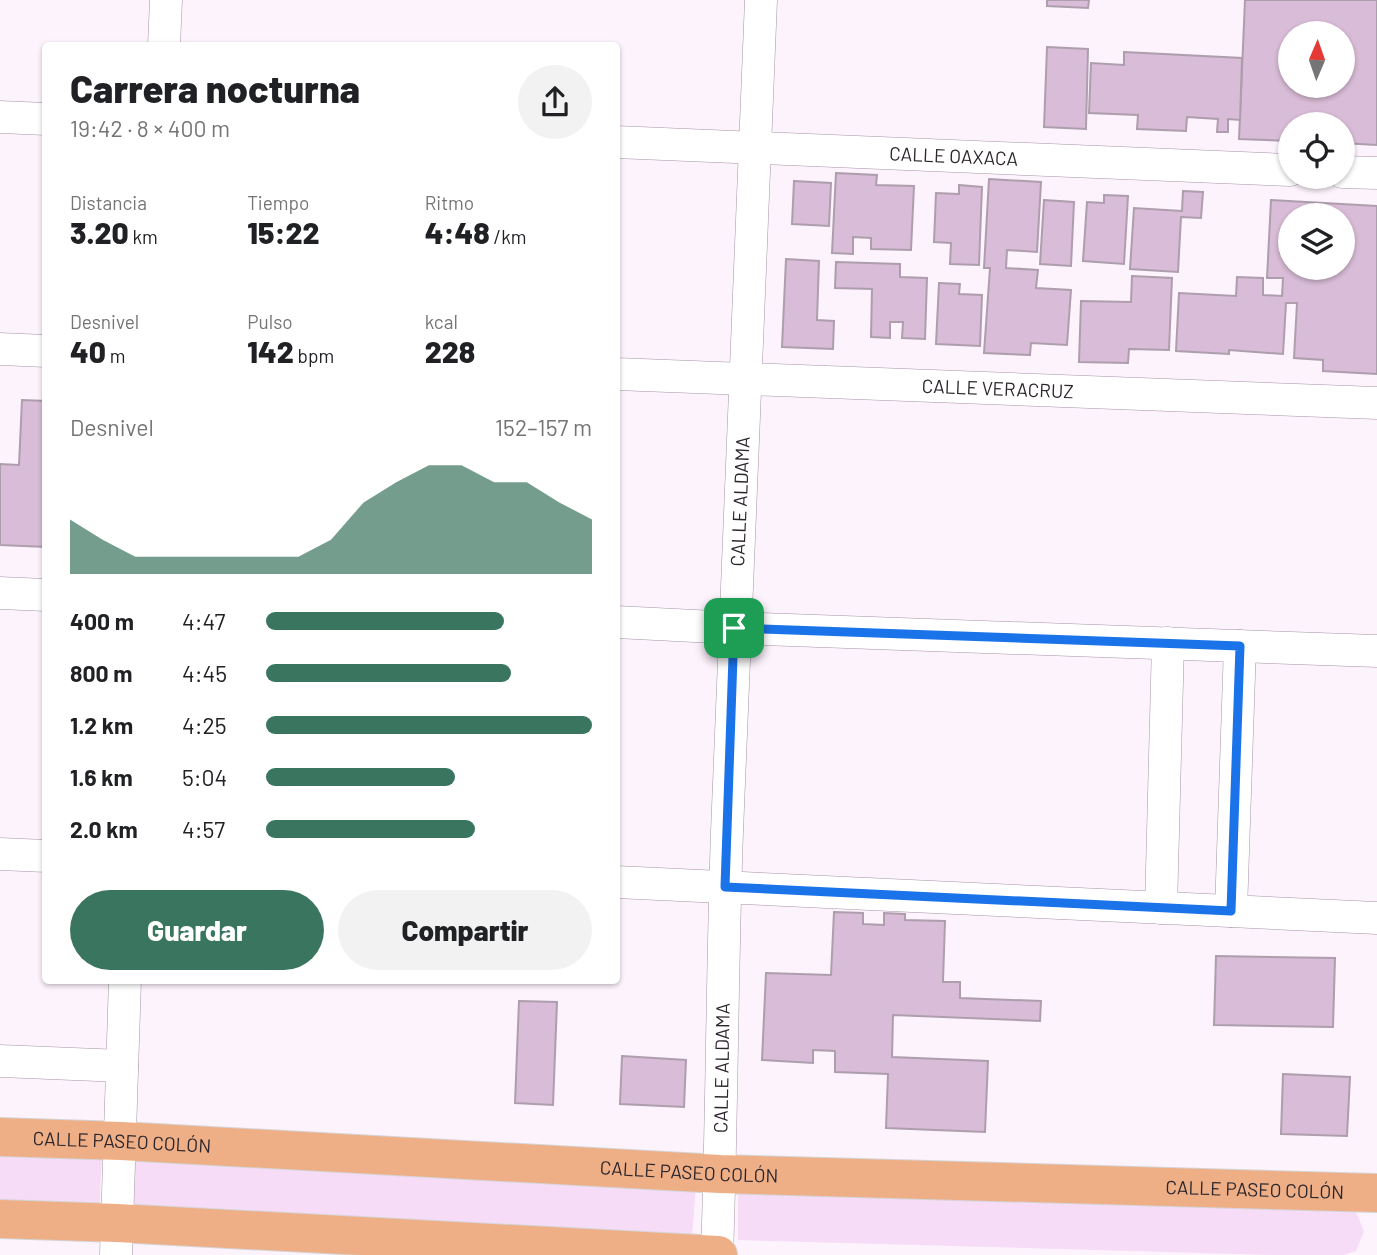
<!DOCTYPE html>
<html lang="es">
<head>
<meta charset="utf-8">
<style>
	:root { --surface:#fff; --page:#f2f2f2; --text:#202124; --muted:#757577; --accent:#3a755f }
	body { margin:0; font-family:Barlow,sans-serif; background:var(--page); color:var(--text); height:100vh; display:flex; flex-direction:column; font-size:26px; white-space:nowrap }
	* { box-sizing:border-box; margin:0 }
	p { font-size:23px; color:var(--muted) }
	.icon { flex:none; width:38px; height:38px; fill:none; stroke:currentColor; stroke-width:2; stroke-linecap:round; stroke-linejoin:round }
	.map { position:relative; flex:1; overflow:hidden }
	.drawer { position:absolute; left:42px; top:42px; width:578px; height:942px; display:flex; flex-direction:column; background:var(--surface); border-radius:7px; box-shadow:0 2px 5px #0004 }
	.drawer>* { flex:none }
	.needle { width:46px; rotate:2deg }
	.buttons { position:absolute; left:1278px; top:21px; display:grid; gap:14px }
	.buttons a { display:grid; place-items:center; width:77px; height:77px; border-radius:50%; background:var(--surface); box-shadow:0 2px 5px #0004; font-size:35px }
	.pin { position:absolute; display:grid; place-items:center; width:60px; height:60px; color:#fff; margin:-30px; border-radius:14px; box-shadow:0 4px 10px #0006 }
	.round { display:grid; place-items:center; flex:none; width:74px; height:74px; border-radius:37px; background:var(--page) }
	.summary { display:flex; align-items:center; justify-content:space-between; height:119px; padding:0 28px }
	h1 { font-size:38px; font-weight:800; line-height:52px }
	.stats { display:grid; grid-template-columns:repeat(3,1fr); gap:10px; height:119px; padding:7px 28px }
	.stats div { display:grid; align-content:center }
	.stats b { font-size:30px; font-weight:800 }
	.stats small { font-size:19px; font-weight:400 }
	.stats p { font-size:19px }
	.chart { height:196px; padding:14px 28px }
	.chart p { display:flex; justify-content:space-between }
	.chart svg { width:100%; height:126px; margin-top:7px; fill:var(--accent); opacity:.7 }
	.primary-button { display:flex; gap:14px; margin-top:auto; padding:14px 28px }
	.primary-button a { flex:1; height:80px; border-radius:42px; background:var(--accent); color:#fff; font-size:28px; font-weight:800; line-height:80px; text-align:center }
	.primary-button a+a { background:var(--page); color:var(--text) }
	ul { padding:0 28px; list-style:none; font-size:23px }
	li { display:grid; grid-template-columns:112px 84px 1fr; align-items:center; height:52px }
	li i { height:18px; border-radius:9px; background:var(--accent) }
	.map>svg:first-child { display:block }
	.green { fill:#f6dcf6 }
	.building { fill:#d9bcd7; stroke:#ae9ead; stroke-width:2; fill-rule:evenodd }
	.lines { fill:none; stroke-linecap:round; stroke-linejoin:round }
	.minor-casing { stroke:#a495a5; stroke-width:33 }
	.major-casing { stroke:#d5d4d5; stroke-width:40 }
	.minor { stroke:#fff; stroke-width:32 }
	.major { stroke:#eeaf87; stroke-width:38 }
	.route-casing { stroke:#fff; stroke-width:14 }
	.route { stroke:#1a73e8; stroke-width:9 }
	.labels { text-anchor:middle; stroke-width:6; stroke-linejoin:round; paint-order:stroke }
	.street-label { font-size:19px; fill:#2c262c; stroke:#fdf3fd }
</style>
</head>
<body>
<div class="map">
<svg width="1377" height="1255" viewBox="0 0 1377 1255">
	<rect width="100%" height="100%" fill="#fdf3fd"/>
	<g class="green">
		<polygon points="0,1149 102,1153 99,1217 0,1213"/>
		<polygon points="128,1155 696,1185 692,1237 125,1218"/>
		<polygon points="738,1186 1339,1203 1356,1212 1364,1231 1356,1251 1343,1255 1273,1255 738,1240"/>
	</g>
	<g class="building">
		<polygon points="1047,0 1089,0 1088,8 1047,6"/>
		<path d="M 1245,0 L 1377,0 L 1377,145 L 1342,143 L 1342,124 L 1290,124 L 1290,141 L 1239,139 ZM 1290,33 L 1342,33 L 1342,86 L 1290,86 Z"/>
		<polygon points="1047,47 1088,49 1086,129 1044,127"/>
		<polygon points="1124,52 1242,58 1240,120 1228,119 1228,132 1217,132 1218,119 1187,117 1186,131 1137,129 1138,115 1089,113 1091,63 1124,65"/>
		<polygon points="836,173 877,175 876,185 914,186 911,250 871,249 871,238 853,237 853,254 832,253"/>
		<polygon points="989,179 1041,182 1037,252 1007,250 1006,268 1038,270 1036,288 1071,290 1067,345 1031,343 1030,355 984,353 990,268 984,268"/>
		<polygon points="794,181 831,183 829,226 792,224"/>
		<polygon points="959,185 982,187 979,265 950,264 951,243 934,242 936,193 959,194"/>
		<polygon points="1183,191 1203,192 1201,218 1181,217 1178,272 1130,269 1134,208 1182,211"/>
		<polygon points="1104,195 1128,196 1124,264 1083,261 1087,202 1104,203"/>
		<polygon points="1044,200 1074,202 1071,266 1040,264"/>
		<path d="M 1271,200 L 1377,206 L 1377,374 L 1323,371 L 1323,360 L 1294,358 L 1297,303 L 1286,303 L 1283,354 L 1229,350 L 1229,354 L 1176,351 L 1179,293 L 1236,296 L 1237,277 L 1263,278 L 1263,295 L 1282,296 L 1283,278 L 1267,278 ZM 1290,215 L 1342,215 L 1342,268 L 1290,268 Z"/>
		<polygon points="786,259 819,261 817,320 834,321 833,349 782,347"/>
		<polygon points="836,262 900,264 900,277 927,278 925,339 902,338 903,322 890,322 890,338 871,337 872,289 835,288"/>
		<polygon points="1132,276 1172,278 1169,350 1129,349 1128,363 1079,362 1081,301 1131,302"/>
		<polygon points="939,283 960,284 959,294 982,295 980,346 936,344"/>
		<polygon points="22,400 46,401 46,547 0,545 0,464 19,465"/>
		<polygon points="834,912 863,913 863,924 884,925 884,913 905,914 905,920 945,921 943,982 960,982 960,998 1041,1001 1040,1021 893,1015 892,1057 988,1061 985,1132 886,1128 888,1074 835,1072 835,1051 813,1050 813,1063 762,1060 766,973 831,975"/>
		<polygon points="1216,956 1335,958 1333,1027 1214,1025"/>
		<polygon points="519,1001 557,1002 553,1105 515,1103"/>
		<polygon points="622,1056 686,1060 684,1107 620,1104"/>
		<polygon points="1283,1074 1350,1077 1347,1136 1281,1134"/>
	</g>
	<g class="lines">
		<g class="minor-casing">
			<g id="minor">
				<polyline points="164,46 166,0"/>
				<polyline points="0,117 46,119"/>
				<path id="s1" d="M 616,142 L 1290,170"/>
				<polyline points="1342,172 1377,173"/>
				<polyline points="0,349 46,351"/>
				<path id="s2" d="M 616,374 L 1377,403"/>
				<polyline points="0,593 46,595"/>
				<polyline points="616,622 734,628 1377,651"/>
				<polyline points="0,854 46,856"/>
				<polyline points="616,882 1377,918"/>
				<polyline points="1161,908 1168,643"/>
				<polyline points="1231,911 1240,646"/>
				<polyline points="0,1061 122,1066"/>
				<polyline points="116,1255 125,980"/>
				<path id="s3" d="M 717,1255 C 722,1114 722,973 727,832 C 736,555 751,278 761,0"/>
			</g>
		</g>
		<g class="major-casing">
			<g id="major">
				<path id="s4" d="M 0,1137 L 121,1141 L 720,1174 L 1377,1193"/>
				<polyline points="0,1219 117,1223 718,1255"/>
			</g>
		</g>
		<use href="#minor" class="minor"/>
		<use href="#major" class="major"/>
	</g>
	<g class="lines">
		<g class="route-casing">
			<polygon id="route" points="734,628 1240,646 1231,911 725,887"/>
		</g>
		<use href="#route" class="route"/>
	</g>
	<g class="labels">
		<g class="street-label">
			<text dy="7" stroke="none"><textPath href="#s1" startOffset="338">CALLE OAXACA</textPath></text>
			<text dy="7" stroke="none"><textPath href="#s2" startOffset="382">CALLE VERACRUZ</textPath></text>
			<text dy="7" stroke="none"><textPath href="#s3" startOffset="754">CALLE ALDAMA</textPath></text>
			<text dy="7" stroke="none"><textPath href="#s3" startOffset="187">CALLE ALDAMA</textPath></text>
			<text dy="7" stroke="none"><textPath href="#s4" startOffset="122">CALLE PASEO COLÓN</textPath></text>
			<text dy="7" stroke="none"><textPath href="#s4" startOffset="690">CALLE PASEO COLÓN</textPath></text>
			<text dy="7" stroke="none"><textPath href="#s4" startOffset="1256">CALLE PASEO COLÓN</textPath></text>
		</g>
	</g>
</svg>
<div class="buttons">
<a><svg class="needle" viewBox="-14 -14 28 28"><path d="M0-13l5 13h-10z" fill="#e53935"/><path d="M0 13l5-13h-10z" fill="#757577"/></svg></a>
<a><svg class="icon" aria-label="locate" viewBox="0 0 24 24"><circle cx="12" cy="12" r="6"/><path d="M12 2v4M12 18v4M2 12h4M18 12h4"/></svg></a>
<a><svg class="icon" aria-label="layers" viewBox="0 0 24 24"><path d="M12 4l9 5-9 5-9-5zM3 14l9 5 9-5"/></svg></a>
</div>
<div class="pin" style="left:734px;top:628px;background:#1e9e55"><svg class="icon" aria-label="arrive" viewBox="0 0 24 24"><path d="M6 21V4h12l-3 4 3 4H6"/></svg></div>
<section class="drawer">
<div class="summary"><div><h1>Carrera nocturna</h1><p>19:42 · 8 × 400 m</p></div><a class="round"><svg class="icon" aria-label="share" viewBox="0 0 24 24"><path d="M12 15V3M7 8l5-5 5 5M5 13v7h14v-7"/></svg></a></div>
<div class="stats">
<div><p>Distancia</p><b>3.20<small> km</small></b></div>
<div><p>Tiempo</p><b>15:22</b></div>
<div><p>Ritmo</p><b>4:48<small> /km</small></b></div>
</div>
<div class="stats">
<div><p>Desnivel</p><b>40<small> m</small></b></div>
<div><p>Pulso</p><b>142<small> bpm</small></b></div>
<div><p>kcal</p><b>228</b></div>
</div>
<div class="chart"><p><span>Desnivel</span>152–157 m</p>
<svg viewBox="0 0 160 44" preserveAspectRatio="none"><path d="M0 44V25L10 32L20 38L30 38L40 38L50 38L60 38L70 38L80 32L90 19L100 12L110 6L120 6L130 12L140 12L150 19L160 25V44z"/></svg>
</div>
<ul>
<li><b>400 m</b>4:47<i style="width:73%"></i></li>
<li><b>800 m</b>4:45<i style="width:75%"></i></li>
<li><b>1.2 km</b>4:25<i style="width:100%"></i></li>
<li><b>1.6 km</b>5:04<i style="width:58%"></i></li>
<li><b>2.0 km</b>4:57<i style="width:64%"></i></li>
</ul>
<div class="primary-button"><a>Guardar</a><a>Compartir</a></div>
</section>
</div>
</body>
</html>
